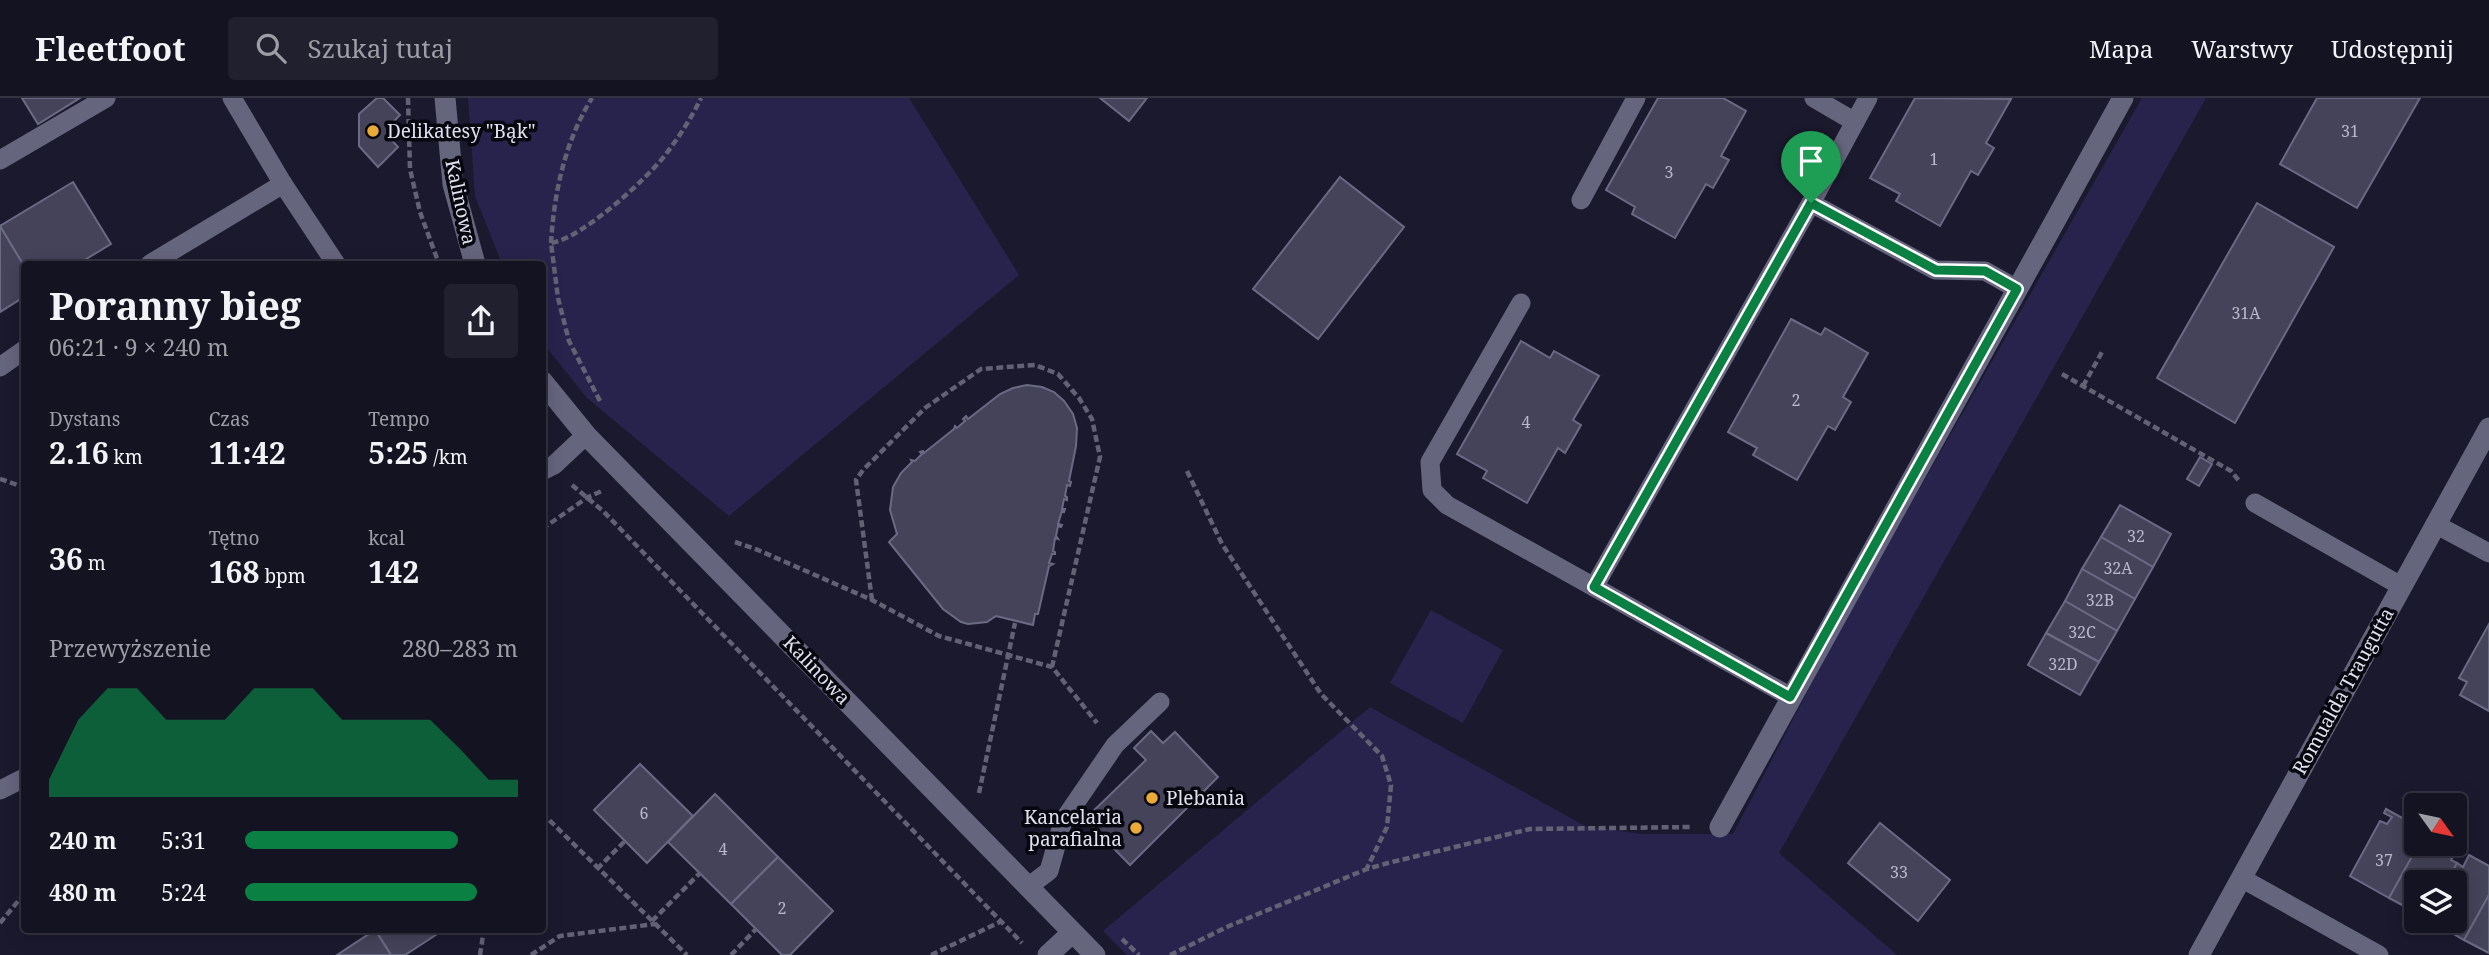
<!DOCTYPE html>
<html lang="pl">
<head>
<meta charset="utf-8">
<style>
	:root { --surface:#141322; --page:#21202f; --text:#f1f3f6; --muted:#9d9ea5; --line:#333240; --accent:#0b8043 }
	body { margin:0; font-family:"Noto Serif",serif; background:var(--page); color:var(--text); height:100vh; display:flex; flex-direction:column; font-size:26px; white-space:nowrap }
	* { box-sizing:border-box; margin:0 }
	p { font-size:23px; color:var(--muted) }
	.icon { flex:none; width:38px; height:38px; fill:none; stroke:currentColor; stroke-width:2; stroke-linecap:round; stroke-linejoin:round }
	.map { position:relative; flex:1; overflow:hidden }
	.drawer { position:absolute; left:21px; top:163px; width:525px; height:672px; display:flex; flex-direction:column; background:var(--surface); border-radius:7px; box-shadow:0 4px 18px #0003,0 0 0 2px var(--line) }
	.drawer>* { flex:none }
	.needle { width:46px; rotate:123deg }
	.controls { position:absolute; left:2404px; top:695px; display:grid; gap:14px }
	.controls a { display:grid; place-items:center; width:63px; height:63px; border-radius:7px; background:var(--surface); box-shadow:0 4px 18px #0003,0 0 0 2px var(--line); font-size:35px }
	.pin { position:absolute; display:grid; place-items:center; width:60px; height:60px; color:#fff; margin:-72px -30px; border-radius:50% 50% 50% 0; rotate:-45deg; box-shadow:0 0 7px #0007 }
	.pin .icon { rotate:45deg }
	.round { display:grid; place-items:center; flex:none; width:74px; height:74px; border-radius:7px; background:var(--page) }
	.overview { display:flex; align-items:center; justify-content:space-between; height:119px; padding:0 28px }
	h1 { font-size:38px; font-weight:700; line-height:52px }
	.stats { display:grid; grid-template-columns:repeat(3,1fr); gap:10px; height:119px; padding:7px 28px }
	.stats div { display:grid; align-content:center }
	.stats b { font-size:30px; font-weight:700 }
	.stats small { font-size:19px; font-weight:400 }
	.stats p { font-size:19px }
	.chart { height:196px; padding:14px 28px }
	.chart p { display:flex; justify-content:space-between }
	.chart svg { width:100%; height:126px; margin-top:7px; fill:var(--accent); opacity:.7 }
	ul { padding:0 28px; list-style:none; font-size:23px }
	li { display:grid; grid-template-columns:112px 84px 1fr; align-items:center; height:52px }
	li i { height:18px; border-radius:9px; background:var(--accent) }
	header { display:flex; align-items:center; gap:42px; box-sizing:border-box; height:98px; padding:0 35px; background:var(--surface); border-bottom:2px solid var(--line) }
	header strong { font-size:33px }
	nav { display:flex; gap:38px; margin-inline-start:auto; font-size:24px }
	.search { width:490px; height:63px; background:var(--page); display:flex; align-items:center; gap:18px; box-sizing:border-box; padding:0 24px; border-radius:7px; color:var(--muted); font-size:26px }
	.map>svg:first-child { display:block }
	.green { fill:#28234c }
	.building { fill:#44435a; stroke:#6b6a84; stroke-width:2 }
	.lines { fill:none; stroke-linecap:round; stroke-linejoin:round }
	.path { stroke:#636275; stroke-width:4.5; stroke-dasharray:7 3.5; stroke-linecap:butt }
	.lane { stroke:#66657e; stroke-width:19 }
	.street { stroke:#66657e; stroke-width:21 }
	.route-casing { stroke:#fff; stroke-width:14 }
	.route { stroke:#0b8043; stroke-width:9 }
	.poi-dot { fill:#eaaa38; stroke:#06060e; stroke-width:2.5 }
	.labels { text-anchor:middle; stroke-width:7; stroke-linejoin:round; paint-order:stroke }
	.number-label { font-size:16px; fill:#b9b9ca }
	.poi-label { font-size:19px; fill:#e0e0ef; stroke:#06060e; text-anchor:start }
	.street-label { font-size:19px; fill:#e0e0ef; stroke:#06060e }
</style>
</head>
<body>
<header>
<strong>Fleetfoot</strong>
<div class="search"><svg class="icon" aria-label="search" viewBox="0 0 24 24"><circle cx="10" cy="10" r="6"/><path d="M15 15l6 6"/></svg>Szukaj tutaj</div>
<nav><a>Mapa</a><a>Warstwy</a><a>Udostępnij</a></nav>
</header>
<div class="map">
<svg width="2489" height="857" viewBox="0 0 2489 857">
	<rect width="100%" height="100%" fill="#1b192e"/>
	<g class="green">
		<polygon points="468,0 909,0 1019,177 729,418 587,300 543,245 542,166 502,166 475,98"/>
		<polygon points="2142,0 2206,0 1779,755 1897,857 1127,857 1103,833 1370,609 1585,728 1642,736 1733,736 1846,520"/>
		<polygon points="1431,512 1503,552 1463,625 1390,585"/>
	</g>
	<g class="building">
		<polygon points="22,0 80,0 38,26"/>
		<polygon points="377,0 383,0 400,17 388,29 387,37 398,49 378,69 359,48 359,16"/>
		<polygon points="1100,0 1147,0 1129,23"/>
		<polygon points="1658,0 1723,0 1746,13 1721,58 1729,62 1713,90 1706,86 1675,140 1632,116 1635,109 1606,92"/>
		<polygon points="1915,0 2011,1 1986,45 1994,50 1978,77 1971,73 1940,128 1896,103 1900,96 1870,80"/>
		<polygon points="2317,0 2420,0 2357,110 2280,66"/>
		<polygon points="1340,79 1404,129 1318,241 1253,191"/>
		<polygon points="73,84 111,146 78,166 24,168 0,128"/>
		<polygon points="2257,105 2334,149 2235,325 2157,280"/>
		<polygon points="0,128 24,168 24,199 0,214"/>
		<polygon points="1791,221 1821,237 1825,230 1868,255 1843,299 1851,304 1835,332 1828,328 1797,382 1753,357 1757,350 1728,334"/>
		<polygon points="1521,243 1550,260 1554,253 1599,278 1573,322 1581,327 1565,355 1558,350 1527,405 1483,380 1487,373 1457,356"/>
		<polygon points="1027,287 1042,289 1054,294 1064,303 1073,316 1077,330 1076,348 1069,383 1071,384 1070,388 1067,387 1065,398 1067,399 1067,402 1064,401 1062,411 1065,411 1064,414 1062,413 1058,426 1062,427 1061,429 1058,428 1056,438 1058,441 1055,440 1053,453 1055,454 1055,456 1052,456 1049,465 1053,466 1049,468 1038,516 1035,516 1033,527 996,518 987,524 968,526 961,524 943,511 889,444 897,436 890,412 893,389 901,375 912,364 911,362 915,363 922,356 920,354 923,353 924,355 954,331 955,328 957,330 965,323 963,321 966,318 968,321 1000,296 1013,290"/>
		<polygon points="2200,359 2212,366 2199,388 2187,381"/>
		<polygon points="2120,407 2171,436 2153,469 2101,439"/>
		<polygon points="2101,439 2153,469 2135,501 2082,471"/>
		<polygon points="2082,471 2135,501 2117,533 2065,503"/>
		<polygon points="2065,503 2117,533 2099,564 2046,535"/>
		<polygon points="2489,526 2489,613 2460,597 2467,584 2459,580"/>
		<polygon points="2046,535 2099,564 2080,597 2028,567"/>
		<polygon points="1151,633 1163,645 1175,634 1218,679 1130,767 1085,721 1146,662 1134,650"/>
		<polygon points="640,666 693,718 647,765 594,712"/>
		<polygon points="715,696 778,759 731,806 668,744"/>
		<polygon points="2386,711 2417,728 2417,746 2419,746 2389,800 2350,778 2380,723 2387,726 2392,719 2384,715"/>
		<polygon points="1880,725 1950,782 1918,823 1848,765"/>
		<polygon points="2419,746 2448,746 2457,751 2451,762 2457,765 2447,784 2417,784 2417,815 2389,800"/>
		<polygon points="2469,757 2489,768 2489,797 2464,842 2430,822 2455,822 2455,784 2447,784 2457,765 2463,769"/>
		<polygon points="778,759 833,813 790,857 782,857 731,806"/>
		<polygon points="2489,797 2489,855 2464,842"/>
		<polygon points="445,831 405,857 391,857 375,831"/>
		<polygon points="375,832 391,857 337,857"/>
	</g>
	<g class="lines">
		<g class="path">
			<polyline points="408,0 410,71 420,114 439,166"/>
			<path d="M 551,145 C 554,95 565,43 592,0"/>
			<polyline points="2062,276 2231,373 2240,384"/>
			<polyline points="2083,288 2102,254"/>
			<path d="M 600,303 L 569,243 L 558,200 L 551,145 C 581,141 647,81 666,56 C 679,39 692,19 701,0"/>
			<polyline points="1187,373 1222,446 1321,596 1382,658 1391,687 1387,729 1367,770"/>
			<polyline points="0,381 24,389"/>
			<polyline points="572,387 603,413 1022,845"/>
			<polyline points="542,431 588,399 602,393"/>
			<polyline points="735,444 758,452 872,502 939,538 1052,569 1097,625"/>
			<polyline points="872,502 856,382 863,372 925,310 981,271 1035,267 1058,276 1079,300 1092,321 1100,359 1052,569"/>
			<polyline points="979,695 1015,525"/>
			<polyline points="542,715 687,857"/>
			<polyline points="597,771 625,743"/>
			<polyline points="652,823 700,775"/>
			<polyline points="0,825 24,796"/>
			<polyline points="1122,841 1139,857"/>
			<polyline points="480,857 484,831"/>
			<polyline points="531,857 560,838 655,826"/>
			<polyline points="731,857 756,831"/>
			<polyline points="931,857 1000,824"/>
			<polyline points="1170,857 1229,828 1367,771 1388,765 1530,731 1691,729"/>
		</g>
		<g class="lane">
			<polyline points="232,0 283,86 336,166"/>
			<polyline points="1814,0 1855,24"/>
			<polyline points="0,62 106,0"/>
			<polyline points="1581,102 1636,0"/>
			<polyline points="1811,105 1935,172 1985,173 2017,191"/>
			<polyline points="150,166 283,86"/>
			<polyline points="1521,205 1430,364 1432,392 1447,407 1791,599"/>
			<polyline points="0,269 24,252"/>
			<polyline points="542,373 554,367 586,337"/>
			<polyline points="2255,405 2401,488"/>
			<polyline points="2435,426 2489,455"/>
			<polyline points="1594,489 1811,105 1868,0"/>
			<polyline points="0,692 24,680"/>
			<polyline points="2241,780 2379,857"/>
			<polyline points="1028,789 1049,773 1063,723 1115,647 1160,604"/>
		</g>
		<g class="street">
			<polyline points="445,0 453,86 475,166"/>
			<polyline points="542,283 586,337 1095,857"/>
			<polyline points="1720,729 2123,0"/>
			<polyline points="1048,857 1072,835"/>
			<polyline points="2199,857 2489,330"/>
		</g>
	</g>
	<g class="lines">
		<g class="route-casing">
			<polygon id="route" points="1811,105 1936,172 1985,173 2017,191 1790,599 1594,489"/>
		</g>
		<use href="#route" class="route"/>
	</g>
	<g class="poi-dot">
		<circle cx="373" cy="33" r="7"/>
		<circle cx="1152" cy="700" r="7"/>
		<circle cx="1136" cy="730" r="7"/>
	</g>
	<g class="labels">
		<g class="number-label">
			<text x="2350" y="39">31</text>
			<text x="1934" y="67">1</text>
			<text x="1669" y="80">3</text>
			<text x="2246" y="221">31A</text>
			<text x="1796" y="308">2</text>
			<text x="1526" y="330">4</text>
			<text x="2136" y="444">32</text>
			<text x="2118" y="476">32A</text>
			<text x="2100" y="508">32B</text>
			<text x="2082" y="540">32C</text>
			<text x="2063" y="572">32D</text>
			<text x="644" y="721">6</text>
			<text x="723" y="757">4</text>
			<text x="2384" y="768">37</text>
			<text x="1899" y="780">33</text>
			<text x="782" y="816">2</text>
		</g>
		<g class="poi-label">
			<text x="387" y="40">Delikatesy "Bąk"</text>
			<text x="1166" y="707">Plebania</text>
			<text x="1122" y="726" text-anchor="end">Kancelaria<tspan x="1122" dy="22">parafialna</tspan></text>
		</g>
		<g class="street-label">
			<text transform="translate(461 104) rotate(78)" y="7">Kalinowa</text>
			<text transform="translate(817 572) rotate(46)" y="7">Kalinowa</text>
			<text transform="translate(2343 593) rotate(-61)" y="7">Romualda Traugutta</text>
		</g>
	</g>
</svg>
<div class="controls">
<a><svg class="needle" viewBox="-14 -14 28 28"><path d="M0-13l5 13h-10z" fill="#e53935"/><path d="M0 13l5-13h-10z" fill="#9d9ea5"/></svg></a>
<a><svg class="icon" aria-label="layers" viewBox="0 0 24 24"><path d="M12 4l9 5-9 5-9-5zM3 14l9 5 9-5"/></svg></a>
</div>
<div class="pin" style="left:1811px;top:105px;background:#1e9e55"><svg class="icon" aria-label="arrive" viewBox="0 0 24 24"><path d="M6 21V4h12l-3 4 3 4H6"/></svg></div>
<section class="drawer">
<div class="overview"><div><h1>Poranny bieg</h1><p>06:21 · 9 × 240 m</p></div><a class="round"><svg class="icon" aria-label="share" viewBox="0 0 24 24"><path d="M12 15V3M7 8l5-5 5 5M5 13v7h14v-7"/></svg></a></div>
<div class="stats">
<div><p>Dystans</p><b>2.16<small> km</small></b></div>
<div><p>Czas</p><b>11:42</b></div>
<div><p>Tempo</p><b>5:25<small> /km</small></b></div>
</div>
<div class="stats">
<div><b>36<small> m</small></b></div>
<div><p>Tętno</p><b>168<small> bpm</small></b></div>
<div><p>kcal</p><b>142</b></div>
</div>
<div class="chart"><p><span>Przewyższenie</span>280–283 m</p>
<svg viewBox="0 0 160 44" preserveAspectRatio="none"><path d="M0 44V38L10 17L20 6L30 6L40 17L50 17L60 17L70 6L80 6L90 6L100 17L110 17L120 17L130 17L140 27L150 38L160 38V44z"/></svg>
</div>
<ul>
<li><b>240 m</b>5:31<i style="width:78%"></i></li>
<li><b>480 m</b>5:24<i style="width:85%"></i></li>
</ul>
</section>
</div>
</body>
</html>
